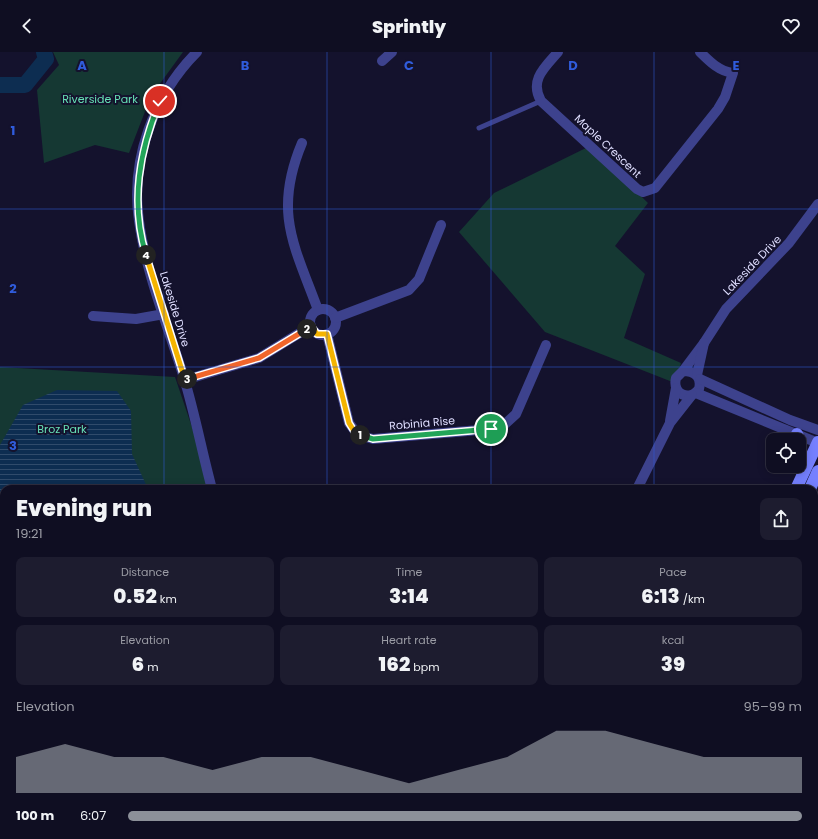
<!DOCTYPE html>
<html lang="en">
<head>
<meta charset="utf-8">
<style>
	:root { --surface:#0f0e22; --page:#1d1c2f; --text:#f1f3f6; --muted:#9b9ca5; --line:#2f2e40; --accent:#8c9099 }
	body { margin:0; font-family:Poppins,sans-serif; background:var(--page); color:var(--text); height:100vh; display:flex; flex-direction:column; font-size:15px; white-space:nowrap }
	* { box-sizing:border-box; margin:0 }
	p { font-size:13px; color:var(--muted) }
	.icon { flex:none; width:22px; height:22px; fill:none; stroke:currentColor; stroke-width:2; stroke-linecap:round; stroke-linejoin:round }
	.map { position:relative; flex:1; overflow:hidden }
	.details { position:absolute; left:0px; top:433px; width:818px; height:354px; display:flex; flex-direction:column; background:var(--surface); border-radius:12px 12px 0 0; box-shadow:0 2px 10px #0003,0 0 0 1px var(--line) }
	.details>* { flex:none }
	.fabs { position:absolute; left:766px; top:381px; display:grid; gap:8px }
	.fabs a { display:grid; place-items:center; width:40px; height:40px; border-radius:8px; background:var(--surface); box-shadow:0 2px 10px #0003,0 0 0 1px var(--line); font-size:20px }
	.pin { position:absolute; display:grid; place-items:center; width:34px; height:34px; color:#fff; margin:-17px; border:2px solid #fff; border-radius:50%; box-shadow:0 1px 4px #0007 }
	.km { position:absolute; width:20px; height:20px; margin:-10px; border-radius:50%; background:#222; color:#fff; font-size:11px; line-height:20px; text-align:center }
	.round { display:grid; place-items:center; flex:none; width:42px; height:42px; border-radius:8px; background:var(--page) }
	.headline { display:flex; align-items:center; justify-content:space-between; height:68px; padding:0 16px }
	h1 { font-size:22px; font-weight:800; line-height:30px }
	.figures { display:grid; grid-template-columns:repeat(3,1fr); gap:6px; height:68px; padding:4px 16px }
	.figures div { display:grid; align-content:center; border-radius:8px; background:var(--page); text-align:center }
	.figures b { font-size:20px; font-weight:800 }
	.figures small { font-size:11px; font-weight:400 }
	.figures p { font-size:11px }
	.chart { height:112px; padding:8px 16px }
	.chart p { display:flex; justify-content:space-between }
	.chart svg { width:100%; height:72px; margin-top:4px; fill:var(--accent); opacity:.7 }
	ul { padding:0 16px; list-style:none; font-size:13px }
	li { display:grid; grid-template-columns:64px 48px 1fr; align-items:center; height:30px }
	li i { height:10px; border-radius:5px; background:var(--accent) }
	header { display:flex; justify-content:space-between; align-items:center; height:52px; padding:0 16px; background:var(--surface); font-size:18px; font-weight:800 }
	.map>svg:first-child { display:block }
	.green { fill:#153833 }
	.water { fill:url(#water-rules) }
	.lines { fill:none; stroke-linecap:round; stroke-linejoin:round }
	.river { stroke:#0d2d51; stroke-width:16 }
	.lane { stroke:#3d428d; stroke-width:5 }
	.street { stroke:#3d428d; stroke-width:10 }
	.secondary { stroke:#7580ff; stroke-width:12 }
	.split-1-casing { stroke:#fff; stroke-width:8 }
	.split-2-casing { stroke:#fff; stroke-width:8 }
	.split-3-casing { stroke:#fff; stroke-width:8 }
	.split-4-casing { stroke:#fff; stroke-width:8 }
	.split-5-casing { stroke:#fff; stroke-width:8 }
	.split-1 { stroke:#22a559; stroke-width:5 }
	.split-2 { stroke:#f5b400; stroke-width:5 }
	.split-3 { stroke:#f0652b; stroke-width:5 }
	.split-4 { stroke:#f5b400; stroke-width:5 }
	.split-5 { stroke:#22a559; stroke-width:5 }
	.grid { fill:none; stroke:#305cdc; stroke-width:1; stroke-opacity:0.55 }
	.labels { text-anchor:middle; stroke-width:4; stroke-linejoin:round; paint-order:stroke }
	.park-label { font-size:11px; fill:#67e2b7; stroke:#14122d }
	.street-label { font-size:11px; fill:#dfdeff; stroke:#14122d }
	.grid-label { font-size:13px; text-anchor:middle; font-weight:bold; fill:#305cdc; stroke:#14122d; stroke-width:4; stroke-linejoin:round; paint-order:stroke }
</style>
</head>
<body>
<header><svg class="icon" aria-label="back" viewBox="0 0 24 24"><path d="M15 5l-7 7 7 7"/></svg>Sprintly<svg class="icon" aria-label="heart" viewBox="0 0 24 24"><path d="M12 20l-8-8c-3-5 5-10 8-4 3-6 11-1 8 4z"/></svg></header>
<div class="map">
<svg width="818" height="787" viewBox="0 0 818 787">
	<defs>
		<pattern id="water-rules" width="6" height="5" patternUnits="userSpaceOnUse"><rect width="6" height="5" fill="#0d2d51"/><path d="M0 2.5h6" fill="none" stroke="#304b6b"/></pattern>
	</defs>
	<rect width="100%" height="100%" fill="#14122d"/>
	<g class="green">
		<polygon points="53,0 183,0 151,44 129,101 95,93 44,111 37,38 59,13"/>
		<polygon points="590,94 648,151 615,194 645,222 624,286 681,311 675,331 545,280 459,180 494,141"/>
		<polygon points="0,315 175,325 213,437 4,437 4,600 0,599"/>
	</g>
	<polygon class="water" points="57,338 117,339 131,359 132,402 148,437 4,437 4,467 0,469 0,393 23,353"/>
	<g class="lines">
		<polyline class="river" points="0,33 25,33 46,7 44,0"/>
		<polyline class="lane" points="479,76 541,49"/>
		<g class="street">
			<path d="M 197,0 C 154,43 130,108 139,169 C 146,222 168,274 184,326 C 195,362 202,400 212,437"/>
			<path d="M 558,0 C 545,15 529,28 541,49 L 637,137 L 643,140 L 655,136 L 718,57 L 725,45 L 733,21 C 719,19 710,10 700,0"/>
			<polyline points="382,9 392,0"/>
			<path d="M 302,91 C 273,160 294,193 318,258"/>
			<circle cx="323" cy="270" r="13"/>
			<polyline points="93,264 136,267 164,262"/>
			<polyline points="335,266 409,238 419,227 441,173"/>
			<polyline points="327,282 349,371 358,383 373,387 491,377 505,372 516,362 546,293"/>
			<path d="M 683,319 C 695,319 702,325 699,337 C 689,350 672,342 676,326 L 683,319 L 704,291 L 726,257 L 789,191 L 818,152"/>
			<polyline points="697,323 704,291"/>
			<polyline points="700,327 790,368 818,378"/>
			<polyline points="185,328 259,306 311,274"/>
			<polyline points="696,341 818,391"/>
			<polyline points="670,369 676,336"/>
			<polyline points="637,437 670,371 692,343"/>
			<polyline points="814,583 818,583"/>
			<polyline points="188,783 188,787"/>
			<polyline points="291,783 292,787"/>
		</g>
		<g class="secondary">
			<polyline points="797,382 800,389 799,414"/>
			<polyline points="796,437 818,390"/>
			<polyline points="810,437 818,419"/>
			<polyline points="814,566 818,569"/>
			<polyline points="783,783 784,787"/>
			<polyline points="794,787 794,783"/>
		</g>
	</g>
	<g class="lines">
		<g class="split-1-casing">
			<polyline id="split-1" points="360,383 373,387 491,377"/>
		</g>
		<g class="split-2-casing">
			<polyline id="split-2" points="307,277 311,274 317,282 327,282 349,371 354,379 360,383"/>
		</g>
		<g class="split-3-casing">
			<polyline id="split-3" points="187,327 259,306 307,277"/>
		</g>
		<g class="split-4-casing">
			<polyline id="split-4" points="146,203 185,328 187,327"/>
		</g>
		<g class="split-5-casing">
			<path id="split-5" d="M 146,203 C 130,150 139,99 160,49"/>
		</g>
		<use href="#split-1" class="split-1"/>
		<use href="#split-2" class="split-2"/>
		<use href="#split-3" class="split-3"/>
		<use href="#split-4" class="split-4"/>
		<use href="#split-5" class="split-5"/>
	</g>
	<path class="grid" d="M 164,0 L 164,437M 327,0 L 327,437M 491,0 L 491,437M 654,0 L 654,437M 0,157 L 818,157M 0,315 L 818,315M 0,472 L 4,472M 814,472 L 818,472M 0,630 L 4,630M 814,630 L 818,630M 164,783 L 164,787M 327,783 L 327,787M 491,783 L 491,787M 654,783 L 654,787"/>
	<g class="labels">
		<g class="park-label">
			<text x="100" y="51">Riverside Park</text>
			<text x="62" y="381">Broz Park</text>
		</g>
		<g class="street-label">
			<text transform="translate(608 94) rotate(43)" y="4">Maple Crescent</text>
			<text transform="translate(752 213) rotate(-46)" y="4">Lakeside Drive</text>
			<text transform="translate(175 257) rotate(73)" y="4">Lakeside Drive</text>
			<text transform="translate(422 371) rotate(-5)" y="4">Robinia Rise</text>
		</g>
	</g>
	<g class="grid-label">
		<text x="82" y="18">A</text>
		<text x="245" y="18">B</text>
		<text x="409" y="18">C</text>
		<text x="573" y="18">D</text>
		<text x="736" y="18">E</text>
		<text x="13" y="83">1</text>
		<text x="13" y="241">2</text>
		<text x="13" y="398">3</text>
	</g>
</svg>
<div class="fabs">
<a><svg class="icon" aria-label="locate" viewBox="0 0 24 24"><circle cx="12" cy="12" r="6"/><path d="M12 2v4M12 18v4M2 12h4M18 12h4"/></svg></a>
</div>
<div class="pin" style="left:491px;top:377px;background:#1e9e55"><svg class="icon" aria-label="arrive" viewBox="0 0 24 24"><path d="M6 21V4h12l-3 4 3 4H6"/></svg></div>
<div class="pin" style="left:160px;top:49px;background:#d93025"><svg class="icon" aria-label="check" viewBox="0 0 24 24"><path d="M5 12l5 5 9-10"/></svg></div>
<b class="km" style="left:360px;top:383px">1</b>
<b class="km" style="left:307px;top:277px">2</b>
<b class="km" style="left:187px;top:327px">3</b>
<b class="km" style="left:146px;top:203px">4</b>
<section class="details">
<div class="headline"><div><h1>Evening run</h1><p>19:21</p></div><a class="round"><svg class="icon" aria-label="share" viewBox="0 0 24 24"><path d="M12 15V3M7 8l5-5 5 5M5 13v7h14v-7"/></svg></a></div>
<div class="figures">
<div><p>Distance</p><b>0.52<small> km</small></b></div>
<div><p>Time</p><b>3:14</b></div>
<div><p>Pace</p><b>6:13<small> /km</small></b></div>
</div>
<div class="figures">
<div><p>Elevation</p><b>6<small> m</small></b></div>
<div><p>Heart rate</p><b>162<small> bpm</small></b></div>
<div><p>kcal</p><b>39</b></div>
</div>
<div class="chart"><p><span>Elevation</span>95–99 m</p>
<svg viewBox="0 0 160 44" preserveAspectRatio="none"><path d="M0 44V22L10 14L20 22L30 22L40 30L50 22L60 22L70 30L80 38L90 30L100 22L110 6L120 6L130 14L140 22L150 22L160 22V44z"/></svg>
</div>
<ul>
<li><b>100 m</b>6:07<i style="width:100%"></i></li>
</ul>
</section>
</div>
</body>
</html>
